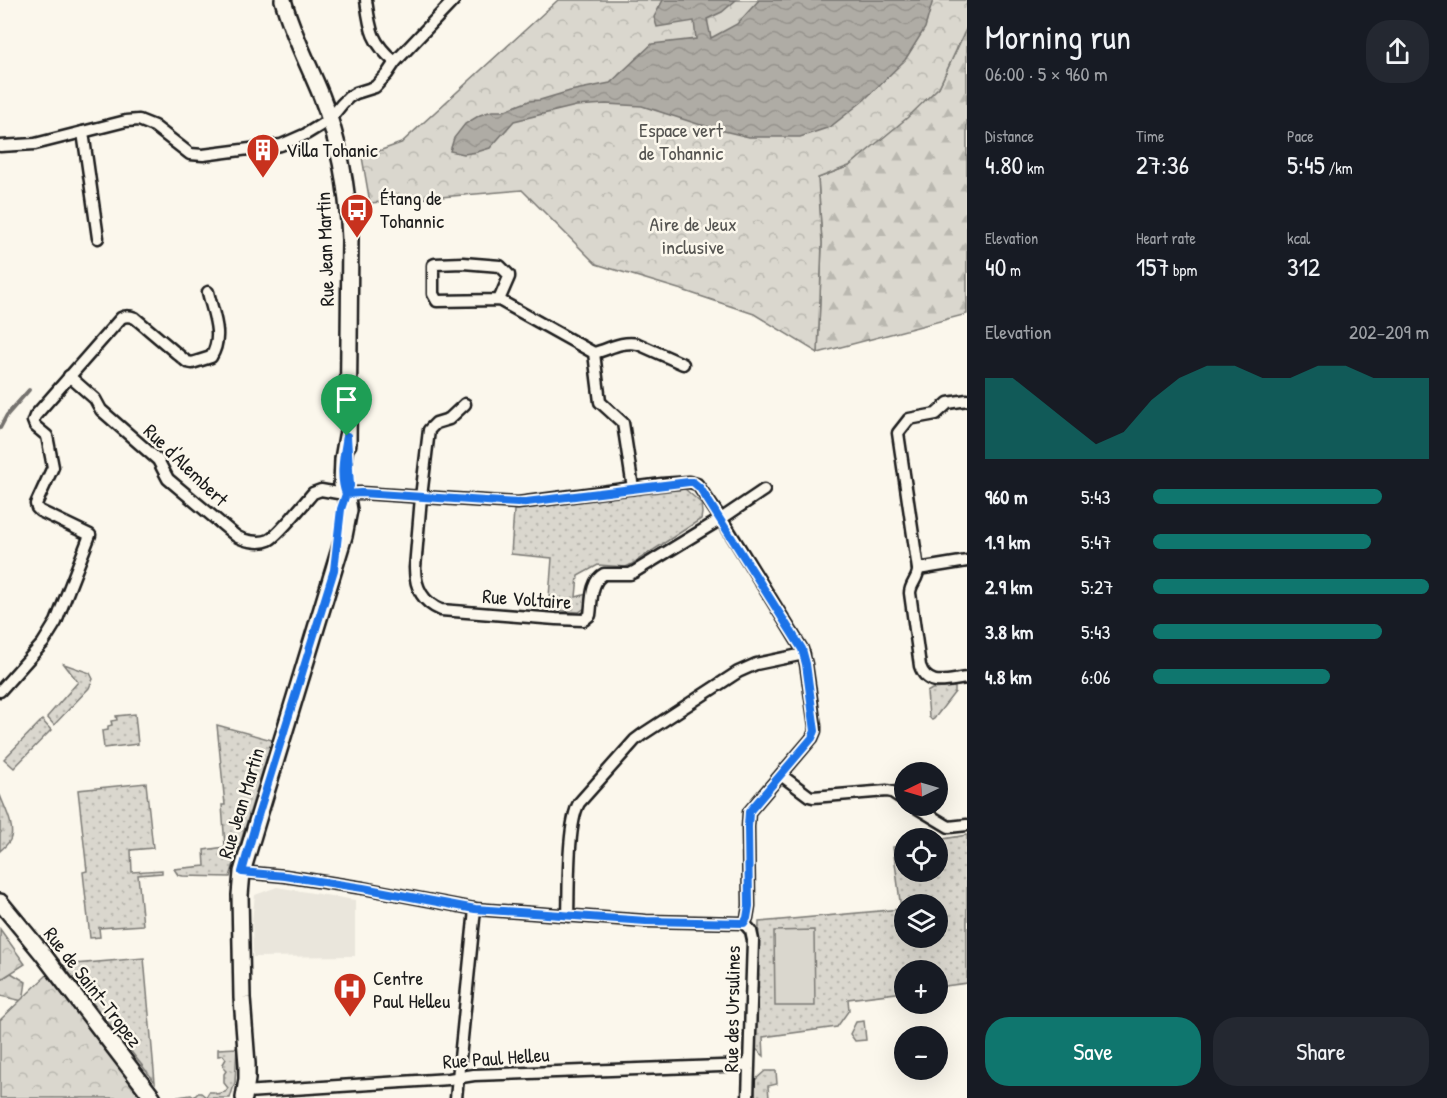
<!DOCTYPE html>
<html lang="en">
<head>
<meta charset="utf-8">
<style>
	:root { --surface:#171b24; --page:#242831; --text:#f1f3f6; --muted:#9ea1a6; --accent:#0f766e }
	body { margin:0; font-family:"Patrick Hand",sans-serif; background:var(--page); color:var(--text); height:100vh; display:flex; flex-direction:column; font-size:22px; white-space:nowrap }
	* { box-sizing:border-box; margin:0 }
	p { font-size:20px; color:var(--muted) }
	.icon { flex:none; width:33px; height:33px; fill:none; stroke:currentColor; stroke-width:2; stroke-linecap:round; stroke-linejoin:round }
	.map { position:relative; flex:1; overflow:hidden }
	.sheet { display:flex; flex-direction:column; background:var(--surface); width:480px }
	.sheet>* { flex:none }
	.needle { width:39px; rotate:265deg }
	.tools { position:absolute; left:894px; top:762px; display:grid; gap:12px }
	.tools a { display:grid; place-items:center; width:54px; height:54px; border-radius:50%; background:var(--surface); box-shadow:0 6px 24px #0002; font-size:30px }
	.pin { position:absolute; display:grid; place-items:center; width:51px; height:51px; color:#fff; margin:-62px -26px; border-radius:50% 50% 50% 0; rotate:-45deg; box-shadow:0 0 6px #0007 }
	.pin .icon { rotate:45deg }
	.round { display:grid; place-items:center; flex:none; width:63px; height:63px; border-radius:24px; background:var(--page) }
	.overview { display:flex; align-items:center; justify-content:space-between; height:102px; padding:0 18px }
	h1 { font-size:33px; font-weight:600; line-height:45px }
	.stats { display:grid; grid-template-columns:repeat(3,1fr); gap:9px; height:102px; padding:6px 18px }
	.stats div { display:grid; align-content:center }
	.stats b { font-size:26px; font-weight:600 }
	.stats small { font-size:16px; font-weight:400 }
	.stats p { font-size:16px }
	.chart { height:168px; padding:12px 18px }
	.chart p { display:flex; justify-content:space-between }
	.chart svg { width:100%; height:108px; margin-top:6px; fill:var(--accent); opacity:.7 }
	.primary-button { display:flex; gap:12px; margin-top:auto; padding:12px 18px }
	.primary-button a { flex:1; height:69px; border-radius:24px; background:var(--accent); color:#fff; font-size:24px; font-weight:600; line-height:69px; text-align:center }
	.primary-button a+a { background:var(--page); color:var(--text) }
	ul { padding:0 18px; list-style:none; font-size:20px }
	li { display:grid; grid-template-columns:96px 72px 1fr; align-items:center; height:45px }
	li i { height:15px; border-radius:8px; background:var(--accent) }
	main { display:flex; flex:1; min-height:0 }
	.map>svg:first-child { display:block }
	.built { fill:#eae6dc }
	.grass { fill:url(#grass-dots); stroke:#7b7a75; stroke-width:1.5; fill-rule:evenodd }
	.forest { fill:url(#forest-firs); stroke:#7b7a75; stroke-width:1.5 }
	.park { fill:url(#park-crowns); stroke:#7b7a75; stroke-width:1.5 }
	.garden { fill:#dad7ce; stroke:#7b7a75; stroke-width:1.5 }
	.water { fill:url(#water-waves); stroke:#74726e; stroke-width:1.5 }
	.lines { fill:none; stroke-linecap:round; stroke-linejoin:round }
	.stream { stroke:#74726e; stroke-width:4 }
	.street-casing { stroke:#1c1c1c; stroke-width:15 }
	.secondary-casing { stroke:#1c1c1c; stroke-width:20 }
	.street { stroke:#fbf7ec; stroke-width:10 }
	.secondary { stroke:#fbf7ec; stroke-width:15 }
	.route-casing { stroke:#fff; stroke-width:12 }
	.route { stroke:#1a73e8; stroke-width:8 }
	.labels { text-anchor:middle; stroke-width:5; stroke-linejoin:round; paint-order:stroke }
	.park-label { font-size:20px; fill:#555451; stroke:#fbf7ec }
	.poi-label { font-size:20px; fill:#1c1c1c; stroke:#fbf7ec; text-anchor:start }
	.street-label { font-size:20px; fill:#1c1c1c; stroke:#fbf7ec }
</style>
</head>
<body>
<main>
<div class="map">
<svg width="967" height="1098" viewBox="0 0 967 1098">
	<defs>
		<pattern id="grass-dots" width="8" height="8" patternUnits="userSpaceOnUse" patternTransform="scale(1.5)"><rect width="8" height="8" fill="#dad7ce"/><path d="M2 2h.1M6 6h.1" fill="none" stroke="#bab8b0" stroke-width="1.8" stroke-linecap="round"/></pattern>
		<pattern id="forest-firs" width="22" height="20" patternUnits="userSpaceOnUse" patternTransform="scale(1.5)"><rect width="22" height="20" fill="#dad7ce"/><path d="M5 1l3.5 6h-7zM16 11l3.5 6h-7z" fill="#bab8b0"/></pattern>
		<pattern id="park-crowns" width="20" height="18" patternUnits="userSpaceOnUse" patternTransform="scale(1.5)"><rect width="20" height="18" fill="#dad7ce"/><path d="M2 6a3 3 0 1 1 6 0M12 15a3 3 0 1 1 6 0" fill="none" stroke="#bab8b0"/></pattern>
		<pattern id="water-waves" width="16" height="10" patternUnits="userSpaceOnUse" patternTransform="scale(1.5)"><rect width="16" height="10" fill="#afaca5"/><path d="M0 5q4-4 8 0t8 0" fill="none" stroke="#96938d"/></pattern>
	</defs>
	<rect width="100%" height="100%" fill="#fbf7ec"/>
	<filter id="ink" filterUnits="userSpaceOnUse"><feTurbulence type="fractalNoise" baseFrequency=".0167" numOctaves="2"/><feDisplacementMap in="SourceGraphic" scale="12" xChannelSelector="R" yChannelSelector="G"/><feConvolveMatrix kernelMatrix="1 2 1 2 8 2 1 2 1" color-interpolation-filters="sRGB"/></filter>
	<g filter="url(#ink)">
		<polygon class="built" points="277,887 355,900 355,956 253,957 252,920 255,895"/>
		<g class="grass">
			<polygon points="685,489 701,503 702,513 701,519 632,564 626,567 598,565 578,576 576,597 587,594 585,608 579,612 548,610 552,558 511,554 514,510"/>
			<polygon points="64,664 90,673 93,679 89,688 54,725 47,717 78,682"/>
			<polygon points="955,687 955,692 934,719 932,720 929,717 927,692 932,689"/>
			<polygon points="135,714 138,744 104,748 102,731 108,730 108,726 112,725 111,721 117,720 116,716"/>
			<polygon points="42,720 51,730 14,768 4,759"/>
			<polygon points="217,725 272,740 230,877 183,876 178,875 174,869 205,866 204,850 225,847 222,805 225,805"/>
			<polygon points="146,783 153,848 131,850 132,872 162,870 162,873 138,875 143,925 99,928 100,937 90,938 83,872 87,871 78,790"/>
			<path d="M 0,795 C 4,807 16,827 10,840 C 8,844 3,848 0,851 L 0,834 L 1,832 L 0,830 Z"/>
			<path d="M 967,835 L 967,983 L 938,987 L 938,970 L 904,970 L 904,992 L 848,999 L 849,1010 L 837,1027 L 763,1037 L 764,1056 L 756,1049 L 759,922 L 901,909 L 893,847 L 904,845 L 904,872 L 938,872 L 938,840 ZM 904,904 L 938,904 L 938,938 L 904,938 Z"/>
			<polygon points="144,958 155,1082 63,965"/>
			<polygon points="864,1021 866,1040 855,1041 850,1034 856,1022"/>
			<polygon points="237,1048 235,1082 230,1098 171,1098 191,1095 194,1097 198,1093 201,1093 206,1097 209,1092 214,1092 216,1094 225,1092 228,1088 224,1083 224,1074 226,1071 224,1069 223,1064 226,1059 223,1055 218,1056 218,1049"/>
			<polygon points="765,1071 776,1071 777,1084 768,1086 769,1098 755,1098 755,1080"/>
		</g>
		<g class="forest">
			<polygon points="967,27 967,314 818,353 822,243 818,178 849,166 939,87"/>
			<polygon points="11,973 26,982 23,1001 0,996 0,980"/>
		</g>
		<g class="park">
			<polygon points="558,0 967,0 967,27 939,87 907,118 849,166 818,178 822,243 818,353 754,314 682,290 596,264 522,190 370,203 362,157 401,143"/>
			<polygon points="0,929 25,964 0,980"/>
			<polygon points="47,975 147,1098 0,1098 0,1020"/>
		</g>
		<polygon class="garden" points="814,930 815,1006 775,1006 774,931"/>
		<polygon class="water" points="663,0 736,0 722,12 707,19 711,38 737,24 759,0 933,0 925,28 905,60 863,101 830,127 800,137 749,137 707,127 642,106 606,104 576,106 514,121 490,148 477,152 464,154 450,151 454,138 465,124 480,115 492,111 503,111 529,101 540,100 570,91 610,83 652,44 696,39 694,21 657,27 654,17"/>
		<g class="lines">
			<polyline class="stream" points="0,428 7,415 29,390"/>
			<g class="street-casing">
				<g id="street">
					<path d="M 366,0 C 370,29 371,42 395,62"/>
					<polyline points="83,132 98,238"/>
					<polyline points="0,146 35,144 126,121 139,120 154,126 190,154 203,155 281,145 306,134 329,120 342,104 349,97 356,93 375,87 387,74 395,62 454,0"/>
					<polyline points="499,300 437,301 433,294 433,265 435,264 463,263 500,266 509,275 509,277 499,300 594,353 600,402 623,423 633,488"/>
					<path d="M 594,353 C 610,349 620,341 638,344 L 683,364"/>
					<path d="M 69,376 L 95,399 L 101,410 L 158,460 L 168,479 L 236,536 C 244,541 260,544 269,540 C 278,536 305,502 313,493 L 321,490 L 338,493 L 361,493 L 518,503 L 662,484 L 689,482 L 697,484 L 728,529 L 802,649 L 806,664 L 815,726 L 815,731 L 812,738 L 749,812 L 748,827 L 749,906 L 747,918 L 744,923"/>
					<path d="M 967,400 L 948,403 L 936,414 L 909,419 L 898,433 L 918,569 C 919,578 910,584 910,593 L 920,666 C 928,689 948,680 967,678"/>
					<path d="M 465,404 L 449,419 L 436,423 L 429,430 L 421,497 L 415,568 C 415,587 422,602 441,610 L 556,619 L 584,620 L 590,615 C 592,602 590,581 604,574 L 630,574 L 634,572 L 721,519 L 764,490"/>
					<polyline points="918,569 967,561"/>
					<path d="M 0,691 L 43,643 L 56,622 L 90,535 L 40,511 L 37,508 L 36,504 L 53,467 L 47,436 L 35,426 L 33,421 L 35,416 L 121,318 C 126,315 130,316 135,318 L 187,362 L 192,363 L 211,357 C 224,336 213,314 208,292"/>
					<polyline points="781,775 809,796 813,797 887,791 892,792 904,800"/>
					<polyline points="914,806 949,827 967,825"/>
					<polyline points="242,872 285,876 363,888 475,909 646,921 744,923"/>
					<path d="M 568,916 C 569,890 567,824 579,803 L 635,740 L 643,734 L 738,672 L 756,664 L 804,654"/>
					<polyline points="744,923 751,931 753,940 748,1098"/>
					<polyline points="245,1092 449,1079 474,1075 748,1065"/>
					<polyline points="456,1098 475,909"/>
				</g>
			</g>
			<g class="secondary-casing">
				<g id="secondary">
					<path d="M 283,0 C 292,33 308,63 321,95 C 339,140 348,190 350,239 L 348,444"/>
					<polyline points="0,902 42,953 153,1098"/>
					<polyline points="244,1098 247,1079 247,1064 242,998 240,895 242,872 257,822 344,536 349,510 346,493 342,485 343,459 347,436"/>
				</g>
			</g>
			<use href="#street" class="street"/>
			<use href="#secondary" class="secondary"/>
		</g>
	</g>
	<g class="lines" filter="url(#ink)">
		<g class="route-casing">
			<path id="route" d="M 347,436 C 344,454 339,476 346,494 L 341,509 L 334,570 L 256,822 L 242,872 L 285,876 L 363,888 L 475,909 L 646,921 L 744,923 L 747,918 L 749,906 L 748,827 L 749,812 L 812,738 L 815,731 L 806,664 L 802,649 L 700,488 L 693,482 L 689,482 L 518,503 L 361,493 L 346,494 L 350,486 L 347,436"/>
		</g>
		<use href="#route" class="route"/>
	</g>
	<defs>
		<g id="building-pin" transform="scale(1.725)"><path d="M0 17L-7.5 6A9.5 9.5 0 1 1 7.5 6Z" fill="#c8321e" stroke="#fbf7ec"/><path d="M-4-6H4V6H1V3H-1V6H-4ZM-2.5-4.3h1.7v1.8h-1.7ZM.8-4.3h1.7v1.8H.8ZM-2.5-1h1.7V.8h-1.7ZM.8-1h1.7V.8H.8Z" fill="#fff"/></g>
		<g id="bus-pin" transform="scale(1.725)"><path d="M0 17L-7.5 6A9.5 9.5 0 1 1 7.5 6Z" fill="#c8321e" stroke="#fbf7ec"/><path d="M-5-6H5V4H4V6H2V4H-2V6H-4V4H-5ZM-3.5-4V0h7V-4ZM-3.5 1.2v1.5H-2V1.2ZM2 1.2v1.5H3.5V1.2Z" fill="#fff"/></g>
		<g id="hospital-pin" transform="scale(1.725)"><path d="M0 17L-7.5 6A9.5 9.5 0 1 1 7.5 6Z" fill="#c8321e" stroke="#fbf7ec"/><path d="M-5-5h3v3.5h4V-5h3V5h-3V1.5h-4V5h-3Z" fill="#fff"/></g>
	</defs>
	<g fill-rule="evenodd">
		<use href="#building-pin" x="263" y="150"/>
		<use href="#bus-pin" x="357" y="210"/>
		<use href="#hospital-pin" x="350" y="989"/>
	</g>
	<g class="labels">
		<g class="park-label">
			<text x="681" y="137">Espace vert<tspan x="681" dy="23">de Tohannic</tspan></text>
			<text x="693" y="231">Aire de Jeux<tspan x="693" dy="23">inclusive</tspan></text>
		</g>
		<g class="poi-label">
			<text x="286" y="157">Villa Tohanic</text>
			<text x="380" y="205">Étang de<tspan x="380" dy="23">Tohannic</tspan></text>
			<text x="373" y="985">Centre<tspan x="373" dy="23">Paul Helleu</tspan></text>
		</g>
		<g class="street-label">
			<text transform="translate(325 249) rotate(-92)" y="7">Rue Jean Martin</text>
			<text transform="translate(186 465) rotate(44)" y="7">Rue d'Alembert</text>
			<text transform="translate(527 599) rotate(4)" y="7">Rue Voltaire</text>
			<text transform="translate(241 803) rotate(-73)" y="7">Rue Jean Martin</text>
			<text transform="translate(93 987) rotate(52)" y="7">Rue de Saint-Tropez</text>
			<text transform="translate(732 1009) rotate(-89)" y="7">Rue des Ursulines</text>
			<text transform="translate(496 1058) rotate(-4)" y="7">Rue Paul Helleu</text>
		</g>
	</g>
</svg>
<div class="tools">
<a><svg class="needle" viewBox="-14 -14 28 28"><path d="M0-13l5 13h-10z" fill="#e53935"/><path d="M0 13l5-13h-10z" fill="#9ea1a6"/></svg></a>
<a><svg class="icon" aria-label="locate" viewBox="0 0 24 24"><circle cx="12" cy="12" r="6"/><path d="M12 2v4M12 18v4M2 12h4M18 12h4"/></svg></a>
<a><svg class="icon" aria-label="layers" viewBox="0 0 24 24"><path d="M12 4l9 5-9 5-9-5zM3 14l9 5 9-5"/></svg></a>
<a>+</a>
<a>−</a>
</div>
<div class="pin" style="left:347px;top:436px;background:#1e9e55"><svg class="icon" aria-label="arrive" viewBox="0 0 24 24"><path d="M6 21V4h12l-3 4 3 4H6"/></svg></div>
</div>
<section class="sheet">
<div class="overview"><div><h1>Morning run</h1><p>06:00 · 5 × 960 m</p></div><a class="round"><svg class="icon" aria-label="share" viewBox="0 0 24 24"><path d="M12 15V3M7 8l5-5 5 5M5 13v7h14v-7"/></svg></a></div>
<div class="stats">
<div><p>Distance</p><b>4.80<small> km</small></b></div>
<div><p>Time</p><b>27:36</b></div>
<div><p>Pace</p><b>5:45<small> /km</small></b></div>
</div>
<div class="stats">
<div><p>Elevation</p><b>40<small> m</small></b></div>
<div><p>Heart rate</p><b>157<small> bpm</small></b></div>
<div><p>kcal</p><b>312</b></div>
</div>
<div class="chart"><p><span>Elevation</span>202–209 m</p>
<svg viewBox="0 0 160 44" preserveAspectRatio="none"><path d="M0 44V11L10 11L20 20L30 29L40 38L50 33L60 20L70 11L80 6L90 6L100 11L110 11L120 6L130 6L140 11L150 11L160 11V44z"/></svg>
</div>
<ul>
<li><b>960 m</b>5:43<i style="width:83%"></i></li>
<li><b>1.9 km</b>5:47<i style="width:79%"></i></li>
<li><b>2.9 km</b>5:27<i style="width:100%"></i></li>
<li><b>3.8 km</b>5:43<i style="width:83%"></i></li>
<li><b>4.8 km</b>6:06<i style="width:64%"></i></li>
</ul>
<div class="primary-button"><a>Save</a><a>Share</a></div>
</section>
</main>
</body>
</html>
